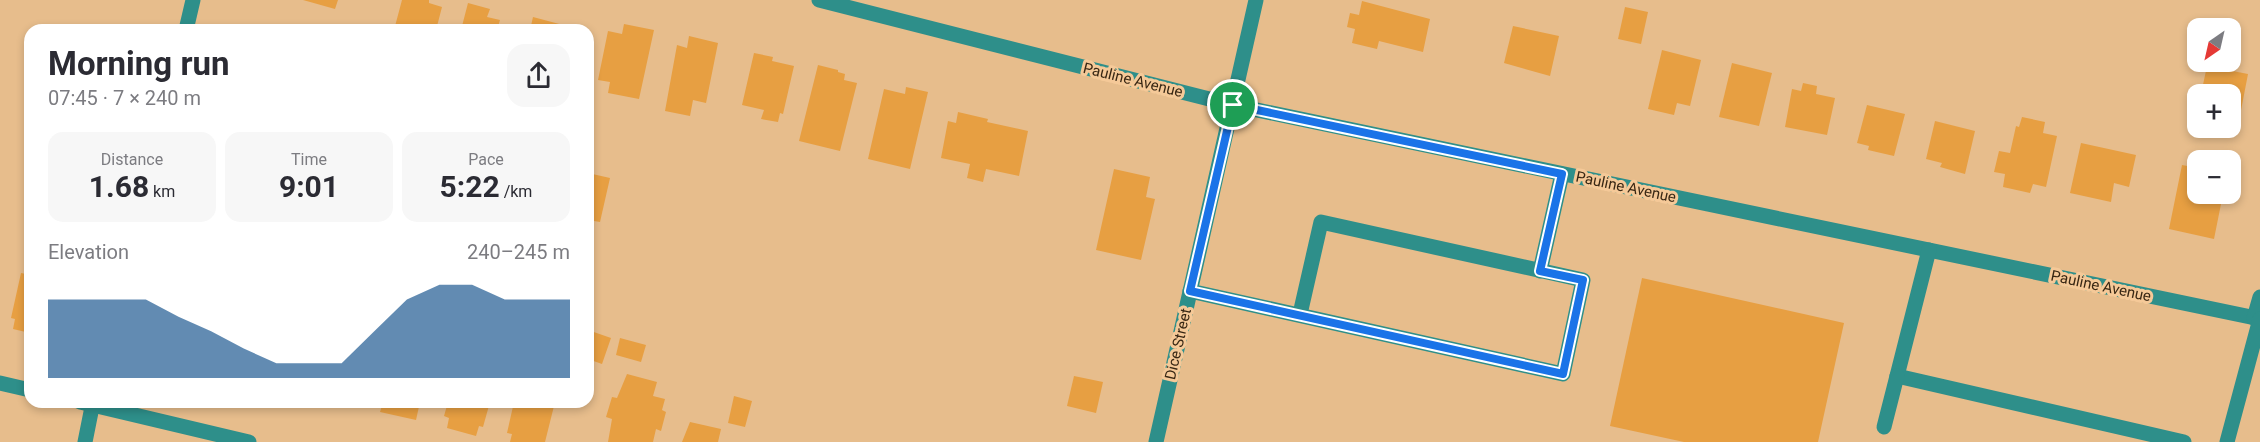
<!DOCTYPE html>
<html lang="en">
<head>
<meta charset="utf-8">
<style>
	:root { --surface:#fff; --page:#f7f7f7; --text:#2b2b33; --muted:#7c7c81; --accent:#205b92 }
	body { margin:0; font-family:Roboto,sans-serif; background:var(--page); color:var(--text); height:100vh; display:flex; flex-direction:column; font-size:22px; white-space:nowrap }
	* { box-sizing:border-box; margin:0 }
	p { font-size:20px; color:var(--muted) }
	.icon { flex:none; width:33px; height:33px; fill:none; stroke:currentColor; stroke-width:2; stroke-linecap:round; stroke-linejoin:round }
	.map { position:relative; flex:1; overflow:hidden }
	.panel { position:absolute; left:24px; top:24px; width:570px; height:384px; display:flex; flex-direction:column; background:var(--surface); border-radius:18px; box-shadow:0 3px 9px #0003 }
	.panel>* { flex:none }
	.needle { width:39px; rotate:214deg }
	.tools { position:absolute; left:2187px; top:18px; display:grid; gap:12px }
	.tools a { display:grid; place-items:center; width:54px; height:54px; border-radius:12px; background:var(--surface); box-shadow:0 3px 9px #0003; font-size:30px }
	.pin { position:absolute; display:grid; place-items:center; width:51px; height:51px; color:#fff; margin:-26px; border:3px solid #fff; border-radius:50%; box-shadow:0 2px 6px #0007 }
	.round { display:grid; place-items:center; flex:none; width:63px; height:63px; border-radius:18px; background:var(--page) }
	.overview { display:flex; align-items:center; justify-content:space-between; height:102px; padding:0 24px }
	h1 { font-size:33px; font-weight:700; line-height:45px }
	.stats { display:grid; grid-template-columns:repeat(3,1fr); gap:9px; height:102px; padding:6px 24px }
	.stats div { display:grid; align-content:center; border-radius:15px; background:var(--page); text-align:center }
	.stats b { font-size:30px; font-weight:700 }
	.stats small { font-size:16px; font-weight:400 }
	.stats p { font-size:16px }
	.chart { height:168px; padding:12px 24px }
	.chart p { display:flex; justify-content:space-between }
	.chart svg { width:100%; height:108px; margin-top:6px; fill:var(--accent); opacity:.7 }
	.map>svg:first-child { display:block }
	.building { fill:#e79f42 }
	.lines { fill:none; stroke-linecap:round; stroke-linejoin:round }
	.minor { stroke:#2e8f8a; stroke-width:15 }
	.route-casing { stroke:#fff; stroke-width:12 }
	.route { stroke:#1a73e8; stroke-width:8 }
	.labels { text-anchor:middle; stroke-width:6; stroke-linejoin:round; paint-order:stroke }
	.street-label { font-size:15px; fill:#382714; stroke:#f5c998 }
</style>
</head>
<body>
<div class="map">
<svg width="2260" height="442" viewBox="0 0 2260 442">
	<rect width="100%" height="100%" fill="#e7bd8c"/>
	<g class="building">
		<polygon points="303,0 338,0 335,9"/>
		<polygon points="402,0 429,0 429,3 442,7 436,30 394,30"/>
		<polygon points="1362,1 1430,19 1423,52 1379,41 1377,49 1352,43 1355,29 1347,27 1350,13 1359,15"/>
		<polygon points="468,3 490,9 487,17 500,20 497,30 461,30"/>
		<polygon points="1625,7 1648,12 1641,44 1618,39"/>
		<polygon points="533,17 563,25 562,30 530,30"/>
		<polygon points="624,24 654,30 639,99 608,93 610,82 598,80 608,31 622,34"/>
		<polygon points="1513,26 1559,36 1550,76 1504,63"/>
		<polygon points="689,36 718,43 706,103 693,100 690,116 665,111 677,45 687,48"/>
		<polygon points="1662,50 1701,60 1690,106 1677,103 1674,115 1648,109"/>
		<polygon points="754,53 773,57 772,61 794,66 783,114 780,113 778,122 761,119 764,110 742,105"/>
		<polygon points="1732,63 1772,73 1759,126 1719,117"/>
		<polygon points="818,65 838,70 838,72 845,74 844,80 857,83 840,151 799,141"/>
		<polygon points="2207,66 2248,74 2236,136 2198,129 2230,128 2230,94 2201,94"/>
		<polygon points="1803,83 1817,86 1816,94 1835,98 1827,135 1785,127 1792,89 1801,91"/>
		<polygon points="906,87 928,92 910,169 868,159 884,89 905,94"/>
		<polygon points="1867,105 1905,114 1894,156 1868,150 1869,146 1857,143"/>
		<polygon points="958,112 988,119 987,122 1028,131 1019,176 986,169 983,182 967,178 970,164 941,158 948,121 956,123"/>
		<polygon points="2022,117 2045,122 2043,133 2057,136 2046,187 2033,184 2030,193 2003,187 2005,174 1994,172 1999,151 2010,153 2016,126 2019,127"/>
		<polygon points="1935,121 1975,131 1965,174 1940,167 1942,163 1926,159"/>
		<polygon points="2081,143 2136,155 2129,187 2114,183 2111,202 2070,193"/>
		<polygon points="2182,165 2198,168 2198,194 2223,194 2214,239 2169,229"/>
		<polygon points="1114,169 1150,177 1146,197 1155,199 1141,260 1096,250"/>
		<polygon points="588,173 610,178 600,222 588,220"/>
		<polygon points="30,260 30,333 13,329 15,319 11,318 21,273 26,274"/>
		<polygon points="1642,278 1844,323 1818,442 1684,442 1610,426"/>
		<polygon points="588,330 611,338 602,364 588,359"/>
		<polygon points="620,338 646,345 641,362 616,355"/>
		<polygon points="627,374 657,382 653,396 665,399 662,410 666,412 661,431 656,429 653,442 608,442 612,419 606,417 612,397 617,398"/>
		<polygon points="1074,376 1103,382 1096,413 1067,406"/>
		<polygon points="734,396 752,401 745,427 728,423"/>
		<polygon points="383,402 420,402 416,420 380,412"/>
		<polygon points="448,402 490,402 483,427 479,426 476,436 447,428 449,418 444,416"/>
		<polygon points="514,402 555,402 545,442 510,442 512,434 507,433"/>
		<polygon points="690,422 721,429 718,442 682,442"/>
	</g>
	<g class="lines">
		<g class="minor">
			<polyline points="819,0 1233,105 2260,319"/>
			<polyline points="186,30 193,0"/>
			<polyline points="1929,250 1897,376 2184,442"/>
			<polyline points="1540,271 1562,174"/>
			<polyline points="1190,291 1563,374 1583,280 1321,222 1300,314"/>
			<polyline points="2254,318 2260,297"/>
			<polyline points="0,383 30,390"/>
			<polyline points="80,402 249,442"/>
			<polyline points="1884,427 1897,376"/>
			<polyline points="85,442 93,402"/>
			<polyline points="1156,442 1256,0"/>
			<polyline points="2227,442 2260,319"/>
		</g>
	</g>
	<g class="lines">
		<g class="route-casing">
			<polygon id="route" points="1233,105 1562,174 1540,271 1583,280 1563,374 1190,291"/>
		</g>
		<use href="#route" class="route"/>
	</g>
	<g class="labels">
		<g class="street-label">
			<text transform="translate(1133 80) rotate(14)" y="5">Pauline Avenue</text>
			<text transform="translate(1626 187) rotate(12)" y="5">Pauline Avenue</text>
			<text transform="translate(2101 286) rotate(12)" y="5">Pauline Avenue</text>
			<text transform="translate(1178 344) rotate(-77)" y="5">Dice Street</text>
		</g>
	</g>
</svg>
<div class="tools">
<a><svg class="needle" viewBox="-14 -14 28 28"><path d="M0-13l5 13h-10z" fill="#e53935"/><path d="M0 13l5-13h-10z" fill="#7c7c81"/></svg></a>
<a>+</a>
<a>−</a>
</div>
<div class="pin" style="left:1233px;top:105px;background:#1e9e55"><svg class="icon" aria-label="arrive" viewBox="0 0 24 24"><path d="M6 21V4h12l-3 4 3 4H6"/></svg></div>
<section class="panel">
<div class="overview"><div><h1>Morning run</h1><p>07:45 · 7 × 240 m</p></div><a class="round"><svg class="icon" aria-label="share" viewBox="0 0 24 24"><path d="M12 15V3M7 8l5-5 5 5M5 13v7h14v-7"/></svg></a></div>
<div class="stats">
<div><p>Distance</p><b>1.68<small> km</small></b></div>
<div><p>Time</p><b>9:01</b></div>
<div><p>Pace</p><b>5:22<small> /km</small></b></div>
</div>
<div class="chart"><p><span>Elevation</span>240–245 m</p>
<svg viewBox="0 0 160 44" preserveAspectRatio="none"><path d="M0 44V12L10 12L20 12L30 12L40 19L50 25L60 32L70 38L80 38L90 38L100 25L110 12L120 6L130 6L140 12L150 12L160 12V44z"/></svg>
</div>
</section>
</div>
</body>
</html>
